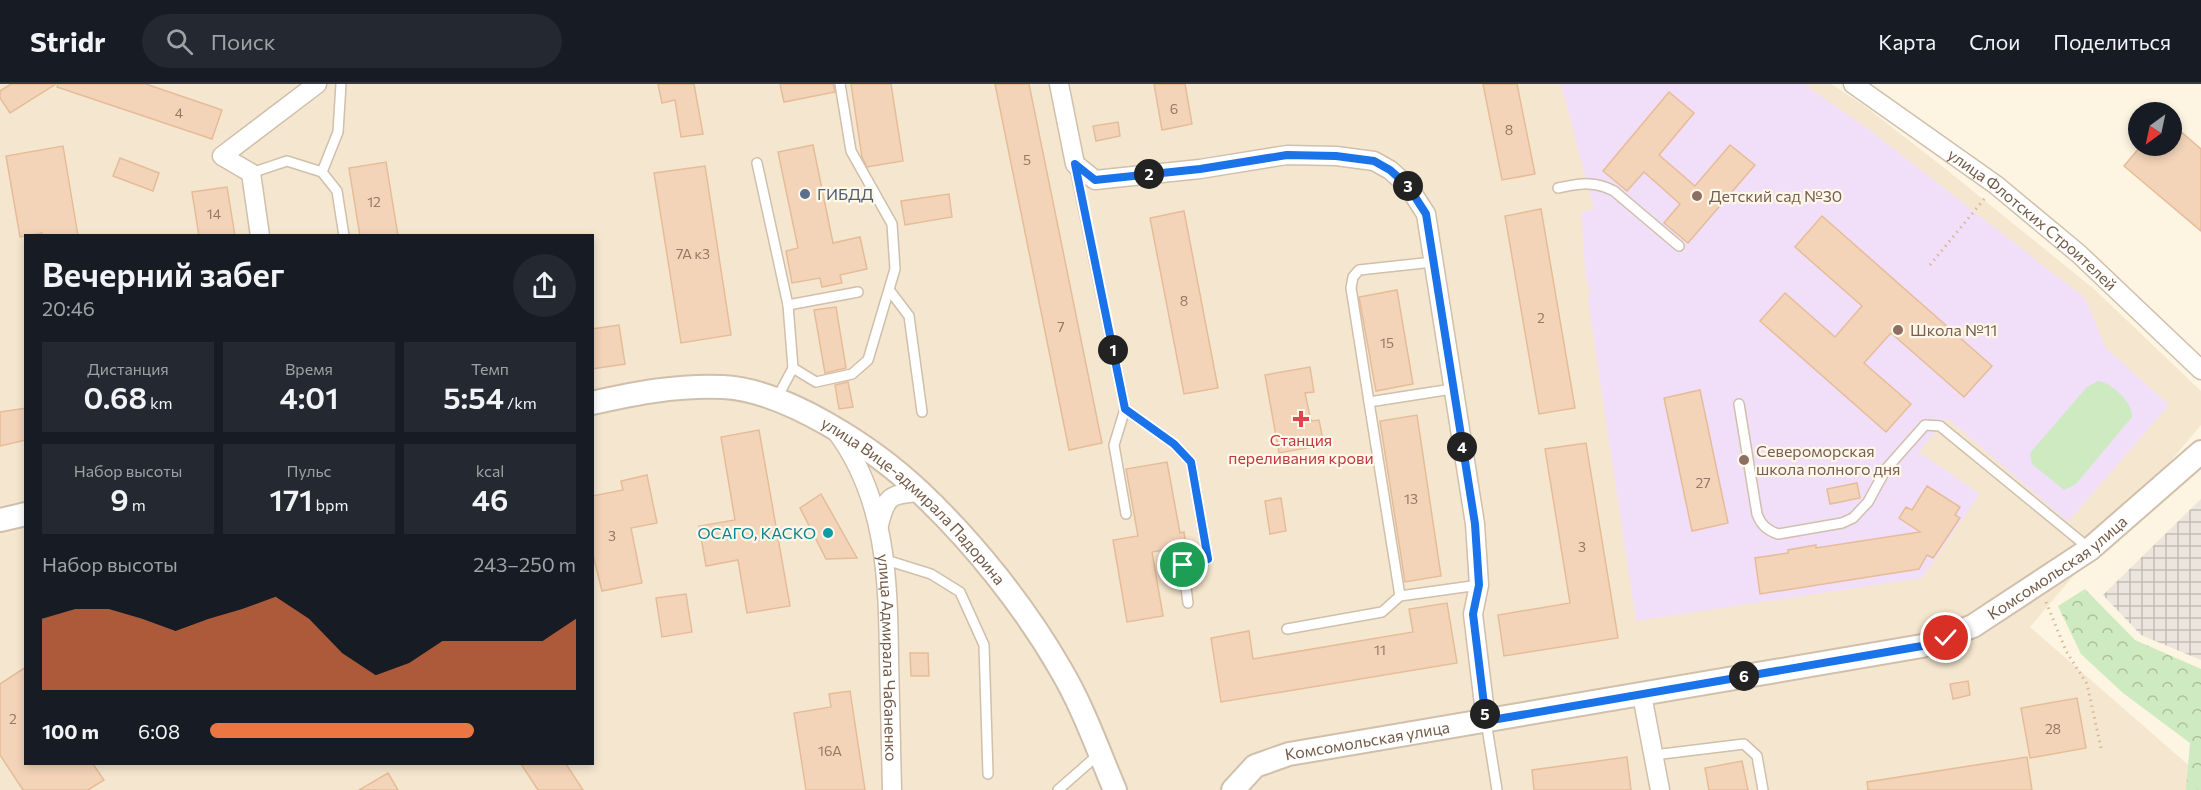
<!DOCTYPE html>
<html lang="ru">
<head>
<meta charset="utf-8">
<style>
	:root { --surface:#171b24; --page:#242831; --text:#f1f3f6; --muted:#9ea1a6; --line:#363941; --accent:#eb7642 }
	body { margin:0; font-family:Commissioner,sans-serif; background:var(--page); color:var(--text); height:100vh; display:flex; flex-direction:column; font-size:22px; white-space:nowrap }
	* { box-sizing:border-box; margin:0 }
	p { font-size:20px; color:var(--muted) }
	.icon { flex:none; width:33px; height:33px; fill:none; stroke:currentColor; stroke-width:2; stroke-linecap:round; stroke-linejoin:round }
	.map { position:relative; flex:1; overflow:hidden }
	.panel { position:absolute; left:24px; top:150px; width:570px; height:531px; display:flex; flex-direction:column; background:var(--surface); border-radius:0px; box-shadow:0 3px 9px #0003 }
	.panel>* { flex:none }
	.needle { width:39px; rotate:213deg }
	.fabs { position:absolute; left:2128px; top:18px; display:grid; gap:12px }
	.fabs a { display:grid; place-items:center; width:54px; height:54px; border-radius:50%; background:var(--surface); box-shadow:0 3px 9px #0003; font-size:30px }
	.pin { position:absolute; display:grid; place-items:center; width:51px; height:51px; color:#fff; margin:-26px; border:3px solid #fff; border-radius:50%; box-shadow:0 2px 6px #0007 }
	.km { position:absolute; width:30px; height:30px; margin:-15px; border-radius:50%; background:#222; color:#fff; font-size:16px; line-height:30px; text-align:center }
	.round { display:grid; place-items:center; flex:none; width:63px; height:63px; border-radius:32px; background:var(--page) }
	.head { display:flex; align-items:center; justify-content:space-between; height:102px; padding:0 18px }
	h1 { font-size:33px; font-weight:600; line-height:45px }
	.figures { display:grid; grid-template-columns:repeat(3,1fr); gap:9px; height:102px; padding:6px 18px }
	.figures div { display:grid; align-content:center; border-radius:0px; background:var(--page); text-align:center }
	.figures b { font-size:30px; font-weight:600 }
	.figures small { font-size:16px; font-weight:400 }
	.figures p { font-size:16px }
	.chart { height:168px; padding:12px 18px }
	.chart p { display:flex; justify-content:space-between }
	.chart svg { width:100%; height:108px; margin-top:6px; fill:var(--accent); opacity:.7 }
	ul { padding:0 18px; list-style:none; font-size:20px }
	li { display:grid; grid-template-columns:96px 72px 1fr; align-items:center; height:45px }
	li i { height:15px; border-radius:8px; background:var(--accent) }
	header { display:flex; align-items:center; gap:36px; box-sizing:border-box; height:84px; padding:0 30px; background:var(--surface); border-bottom:2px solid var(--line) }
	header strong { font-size:28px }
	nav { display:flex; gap:33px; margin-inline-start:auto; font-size:21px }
	.search { width:420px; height:54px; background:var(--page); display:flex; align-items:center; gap:15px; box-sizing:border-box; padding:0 21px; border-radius:33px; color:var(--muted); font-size:22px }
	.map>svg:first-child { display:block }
	.residential { fill:#f5e7cf; fill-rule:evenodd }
	.industrial { fill:url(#industrial-grid) }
	.education { fill:#f1def9 }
	.grass { fill:#cdeac0 }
	.forest { fill:url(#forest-crowns) }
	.building { fill:#f3d4b8; stroke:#e6bc98; stroke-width:1.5 }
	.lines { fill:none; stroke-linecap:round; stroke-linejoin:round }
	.service-casing { stroke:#d0bfab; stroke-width:12 }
	.minor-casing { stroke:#d0bfab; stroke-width:21 }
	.tertiary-casing { stroke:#d0bfab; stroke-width:26 }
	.path { stroke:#d7b89b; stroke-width:3; stroke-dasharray:1.5 4.5; stroke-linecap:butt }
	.service { stroke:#fff; stroke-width:9 }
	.minor { stroke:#fff; stroke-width:18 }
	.tertiary { stroke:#fff; stroke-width:22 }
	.route-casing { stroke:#fff; stroke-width:12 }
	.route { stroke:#1a73e8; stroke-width:8 }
	.service-dot { fill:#5c6f8a; stroke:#fff8e8; stroke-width:2 }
	.education-dot { fill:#8d6e63; stroke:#fff8e8; stroke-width:2 }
	.health-dot { fill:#e0444e; stroke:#fff8e8; stroke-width:2 }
	.culture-dot { fill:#0f9aa8; stroke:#fff8e8; stroke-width:2 }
	.labels { text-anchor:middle; stroke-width:4.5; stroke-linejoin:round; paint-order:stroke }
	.number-label { font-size:14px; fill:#947963 }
	.service-label { font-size:16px; fill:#4e5e75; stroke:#fff8e8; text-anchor:start }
	.education-label { font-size:16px; fill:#785e54; stroke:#fff8e8; text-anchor:start }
	.street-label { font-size:16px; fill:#745b47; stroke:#fff8e8 }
	.health-label { font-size:16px; fill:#be3a42; stroke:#fff8e8 }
	.culture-label { font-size:16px; fill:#0d838f; stroke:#fff8e8; text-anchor:end }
</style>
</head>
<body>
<header>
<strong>Stridr</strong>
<div class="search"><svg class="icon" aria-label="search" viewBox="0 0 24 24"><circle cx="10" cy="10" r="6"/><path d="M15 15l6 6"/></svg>Поиск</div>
<nav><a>Карта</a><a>Слои</a><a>Поделиться</a></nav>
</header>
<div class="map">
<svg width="2201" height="706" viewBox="0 0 2201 706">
	<defs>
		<pattern id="industrial-grid" width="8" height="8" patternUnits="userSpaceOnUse" patternTransform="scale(1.5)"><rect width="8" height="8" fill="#ebe5dd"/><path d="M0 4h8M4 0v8" fill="none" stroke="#c3bdb5"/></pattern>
		<pattern id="forest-crowns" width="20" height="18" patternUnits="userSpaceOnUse" patternTransform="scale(1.5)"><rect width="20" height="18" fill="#cdeac0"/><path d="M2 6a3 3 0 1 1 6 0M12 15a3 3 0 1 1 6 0" fill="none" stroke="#abc19e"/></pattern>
	</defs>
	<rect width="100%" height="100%" fill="#fdf4e1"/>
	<path class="residential" d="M 0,0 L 1831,0 L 1862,20 L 1947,86 L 2094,205 L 2201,307 L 2201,341 L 2030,543 L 2201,692 L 2191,706 L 0,706 ZM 26,152 L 592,152 L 592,680 L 26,680 Z"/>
	<polygon class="industrial" points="2201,415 2201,576 2141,551 2103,511"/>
	<polygon class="education" points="1561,0 1804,0 1867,44 2085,214 2106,264 2169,321 2068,438 1947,334 1919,368 1980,410 1922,494 1636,537 1588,215 1590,206 1586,196 1581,128 1594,125"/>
	<path class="grass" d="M 2098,297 C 2112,299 2133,319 2132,333 L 2076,400 L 2064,406 L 2032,380 L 2030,369 L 2087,303 Z"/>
	<polygon class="forest" points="2085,505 2135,556 2201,585 2201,706 2186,706 2190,659 2123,609 2081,570 2058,522"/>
	<g class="building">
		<polygon points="11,0 56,0 10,29 0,14 0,7"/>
		<polygon points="58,0 146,0 222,26 212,55 57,3"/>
		<polygon points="658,0 694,0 703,50 681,53 675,16 662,19"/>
		<polygon points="780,0 833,0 835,8 784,18"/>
		<polygon points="851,0 891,0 903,77 867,83 862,73"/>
		<polygon points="995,0 1029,0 1102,359 1069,366"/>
		<polygon points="1154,0 1185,0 1192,40 1162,46"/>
		<polygon points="1483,0 1517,0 1535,90 1502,96"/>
		<polygon points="1669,8 1694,29 1659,71 1695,102 1730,61 1755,81 1688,159 1664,139 1680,120 1644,88 1627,107 1603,87"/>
		<polygon points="1118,38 1120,52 1096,57 1093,42"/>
		<polygon points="2172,40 2201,65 2201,147 2124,82 2141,62 2172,62"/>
		<polygon points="813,61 833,159 860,153 867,185 840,191 842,199 822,203 820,194 792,199 786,167 798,164 778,68"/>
		<polygon points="63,62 78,152 42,152 42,149 20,153 6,72"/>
		<polygon points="120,74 159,89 153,107 113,92"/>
		<polygon points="386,78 398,152 360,152 349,84"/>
		<polygon points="705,82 731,251 681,259 654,89"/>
		<polygon points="227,103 235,152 199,152 192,108"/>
		<polygon points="949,110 952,133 905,141 901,117"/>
		<polygon points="1541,125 1575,324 1539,330 1505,132"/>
		<polygon points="1184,127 1218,304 1184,310 1150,134"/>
		<polygon points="1822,132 1992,282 1964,313 1891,249 1864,279 1911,320 1886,348 1760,237 1785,209 1835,253 1862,222 1795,163"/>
		<polygon points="1397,206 1413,300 1376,307 1359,213"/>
		<polygon points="836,223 846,284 825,289 814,226"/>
		<polygon points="619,241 625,280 592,285 592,245"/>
		<polygon points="1310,283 1314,308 1305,309 1311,337 1319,336 1324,361 1279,369 1265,291"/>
		<polygon points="848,298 853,323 839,325 835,301"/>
		<polygon points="1700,306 1728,439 1692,447 1664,314"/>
		<polygon points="26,324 26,356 0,362 0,328"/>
		<polygon points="1417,331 1441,492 1405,498 1380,337"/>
		<polygon points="759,346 790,522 747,529 738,476 706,482 699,442 735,436 721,353"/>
		<polygon points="1586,359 1618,554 1504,572 1498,531 1570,519 1545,365"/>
		<polygon points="1167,378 1180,449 1184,448 1186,462 1152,468 1163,532 1127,538 1113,456 1138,452 1126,385"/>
		<polygon points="647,391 657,439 631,444 642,499 602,507 592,467 592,412 623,406 621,397"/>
		<polygon points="1857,399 1860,414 1830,420 1827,405"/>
		<polygon points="1927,402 1960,423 1955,431 1960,434 1933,474 1927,471 1919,485 1760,510 1755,474 1788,469 1788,466 1816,461 1816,464 1920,448 1899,434 1906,423 1912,426"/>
		<polygon points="821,410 857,474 826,475 800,424"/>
		<polygon points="1281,414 1286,447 1270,450 1265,417"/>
		<polygon points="686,510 692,548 662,553 656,514"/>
		<polygon points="1447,519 1457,579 1221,618 1211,554 1249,547 1253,575 1413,548 1409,525"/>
		<polygon points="910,569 928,569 929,592 911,592"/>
		<polygon points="26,583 26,680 93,680 104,696 88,706 23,706 0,671 0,600"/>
		<polygon points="1968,597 1970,611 1953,615 1950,600"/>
		<polygon points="850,607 865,706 806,706 794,629 831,623 829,610"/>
		<polygon points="2077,614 2086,664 2030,674 2021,624"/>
		<polygon points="1627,673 1631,706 1534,706 1532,686"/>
		<polygon points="2027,673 2032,706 1868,706 1867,698"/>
		<polygon points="1742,677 1748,706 1709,706 1705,684"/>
		<polygon points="521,680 566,680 583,706 538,706"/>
		<polygon points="388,689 398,706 359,706"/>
	</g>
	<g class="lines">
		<g class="service-casing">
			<g id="service">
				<polyline points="757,79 788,221 858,208"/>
				<polyline points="1075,83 1125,325 1174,360 1191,378 1208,475 1183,481 1188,519"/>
				<polyline points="322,88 338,48 341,0"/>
				<polyline points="251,89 287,77 322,88 337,107 344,152"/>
				<path d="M 1558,104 C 1579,100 1594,96 1614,107 L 1679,162"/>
				<polyline points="890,207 909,232 922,328"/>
				<polyline points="788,221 793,284 816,298 852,290 868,276 895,185 892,140 851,67 840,0"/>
				<polyline points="777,314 793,284"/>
				<polyline points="1369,318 1351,204 1353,193 1359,186 1433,178"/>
				<path d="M 1739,320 L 1757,430 C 1761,441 1767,446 1778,450 L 1842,439 L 1853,434 L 1868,418 L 1886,385 L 1925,341 L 1940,342 L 2090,465"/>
				<polyline points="1125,325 1114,361 1126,430"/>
				<polyline points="886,476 931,490 960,508 984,561 988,690"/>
				<polyline points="1400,512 1479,501"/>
				<polyline points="1287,545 1382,528 1400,512 1369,318 1452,305"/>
				<polyline points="1486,637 1497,706"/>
				<polyline points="1654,671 1744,660 1757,672 1763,706"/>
				<polyline points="1058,706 1099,670"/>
			</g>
		</g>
		<g class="minor-casing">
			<g id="minor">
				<polyline points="1059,0 1075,80 1095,96 1200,85 1287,71 1336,72 1374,77 1390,86 1408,102 1426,130 1475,440 1479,501 1473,530 1486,637"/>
				<path id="s1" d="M 1853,0 L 1996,101 L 2079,170 L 2201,286"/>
				<polyline points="260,152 251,89 222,72 317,0"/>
				<path id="s2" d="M 836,347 C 886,414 888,494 889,574 C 890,618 891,662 892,706"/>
				<path d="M 879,441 C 886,411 891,410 920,408"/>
				<polyline points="1642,611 1660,706"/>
			</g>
		</g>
		<g class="tertiary-casing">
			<g id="tertiary">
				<path id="s3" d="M 592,319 C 636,309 678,301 723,303 C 786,306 875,365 920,408 C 973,458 1025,523 1061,586 C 1083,623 1098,666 1115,706"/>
				<polyline points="0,436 26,430"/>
				<path id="s4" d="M 1233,706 L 1255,682 L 1289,670 L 1922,562 L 1973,542 L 2090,465 L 2201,368"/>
			</g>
		</g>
		<g class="path">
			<polyline points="1930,181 1985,114"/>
			<polyline points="2046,518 2066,567 2087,600 2101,664"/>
		</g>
		<use href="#service" class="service"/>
		<use href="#minor" class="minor"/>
		<use href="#tertiary" class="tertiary"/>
	</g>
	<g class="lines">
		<g class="route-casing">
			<polyline id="route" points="1183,481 1208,475 1191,378 1174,360 1125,325 1075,80 1095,96 1200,85 1287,71 1336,72 1374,77 1390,86 1408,102 1426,130 1475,440 1479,501 1473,530 1486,637 1922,562 1946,554"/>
		</g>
		<use href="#route" class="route"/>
	</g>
	<circle class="service-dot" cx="805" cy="110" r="6"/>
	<g class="education-dot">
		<circle cx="1697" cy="112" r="6"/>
		<circle cx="1898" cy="246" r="6"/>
		<circle cx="1744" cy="376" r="6"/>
	</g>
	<path class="health-dot" d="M1298 326h6v6h6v6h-6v6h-6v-6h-6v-6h6z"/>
	<circle class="culture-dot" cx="828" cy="449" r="6"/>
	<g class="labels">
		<g class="number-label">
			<text x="1174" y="30">6</text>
			<text x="179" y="34">4</text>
			<text x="1509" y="51">8</text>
			<text x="1027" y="81">5</text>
			<text x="374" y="123">12</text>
			<text x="214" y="135">14</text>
			<text x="693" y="175">7А к3</text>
			<text x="1184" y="222">8</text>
			<text x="1541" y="239">2</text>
			<text x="1061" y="248">7</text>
			<text x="1387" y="264">15</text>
			<text x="1703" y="404">27</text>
			<text x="1411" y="420">13</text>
			<text x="612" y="457">3</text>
			<text x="1582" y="468">3</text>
			<text x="1380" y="571">11</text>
			<text x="13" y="640">2</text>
			<text x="2053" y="650">28</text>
			<text x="830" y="672">16А</text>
		</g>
		<g class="service-label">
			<text x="817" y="116">ГИБДД</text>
		</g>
		<g class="education-label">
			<text x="1709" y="118">Детский сад №30</text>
			<text x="1910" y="252">Школа №11</text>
			<text x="1756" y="373">Североморская<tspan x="1756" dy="18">школа полного дня</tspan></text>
		</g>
		<g class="street-label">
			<text dy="6" stroke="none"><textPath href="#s1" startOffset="225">улица Флотских Строителей</textPath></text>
			<text dy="6" stroke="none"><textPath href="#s3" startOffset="360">улица Вице-адмирала Падорина</textPath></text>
			<text dy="6" stroke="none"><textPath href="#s4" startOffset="868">Комсомольская улица</textPath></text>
			<text dy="6" stroke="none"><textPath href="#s2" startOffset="237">улица Адмирала Чабаненко</textPath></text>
			<text dy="6" stroke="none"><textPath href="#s4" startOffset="148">Комсомольская улица</textPath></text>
		</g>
		<g class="health-label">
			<text x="1301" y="362">Станция<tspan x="1301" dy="18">переливания крови</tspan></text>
		</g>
		<g class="culture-label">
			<text x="816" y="455">ОСАГО, КАСКО</text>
		</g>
	</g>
</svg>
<div class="fabs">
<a><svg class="needle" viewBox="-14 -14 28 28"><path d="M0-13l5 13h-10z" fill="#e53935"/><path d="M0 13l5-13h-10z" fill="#9ea1a6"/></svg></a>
</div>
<div class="pin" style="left:1183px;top:481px;background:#1e9e55"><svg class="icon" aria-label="arrive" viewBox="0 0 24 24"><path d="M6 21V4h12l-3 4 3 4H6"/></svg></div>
<div class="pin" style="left:1946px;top:554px;background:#d93025"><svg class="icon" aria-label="check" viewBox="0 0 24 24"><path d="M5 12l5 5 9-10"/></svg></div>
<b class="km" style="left:1113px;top:266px">1</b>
<b class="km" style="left:1149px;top:90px">2</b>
<b class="km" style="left:1408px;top:102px">3</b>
<b class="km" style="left:1462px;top:363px">4</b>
<b class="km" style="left:1485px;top:630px">5</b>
<b class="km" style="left:1744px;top:592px">6</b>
<section class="panel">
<div class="head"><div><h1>Вечерний забег</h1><p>20:46</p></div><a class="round"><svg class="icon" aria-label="share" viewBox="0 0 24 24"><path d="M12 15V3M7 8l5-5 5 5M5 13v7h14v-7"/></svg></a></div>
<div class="figures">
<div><p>Дистанция</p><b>0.68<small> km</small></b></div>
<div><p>Время</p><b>4:01</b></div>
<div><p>Темп</p><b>5:54<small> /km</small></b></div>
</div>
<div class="figures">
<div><p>Набор высоты</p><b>9<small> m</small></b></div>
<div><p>Пульс</p><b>171<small> bpm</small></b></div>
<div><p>kcal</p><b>46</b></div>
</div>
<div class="chart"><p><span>Набор высоты</span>243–250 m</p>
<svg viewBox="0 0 160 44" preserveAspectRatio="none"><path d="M0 44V15L10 11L20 11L30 15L40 20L50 15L60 11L70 6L80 15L90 29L100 38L110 33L120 24L130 24L140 24L150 24L160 15V44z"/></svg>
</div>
<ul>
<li><b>100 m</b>6:08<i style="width:72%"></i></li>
</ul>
</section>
</div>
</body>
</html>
